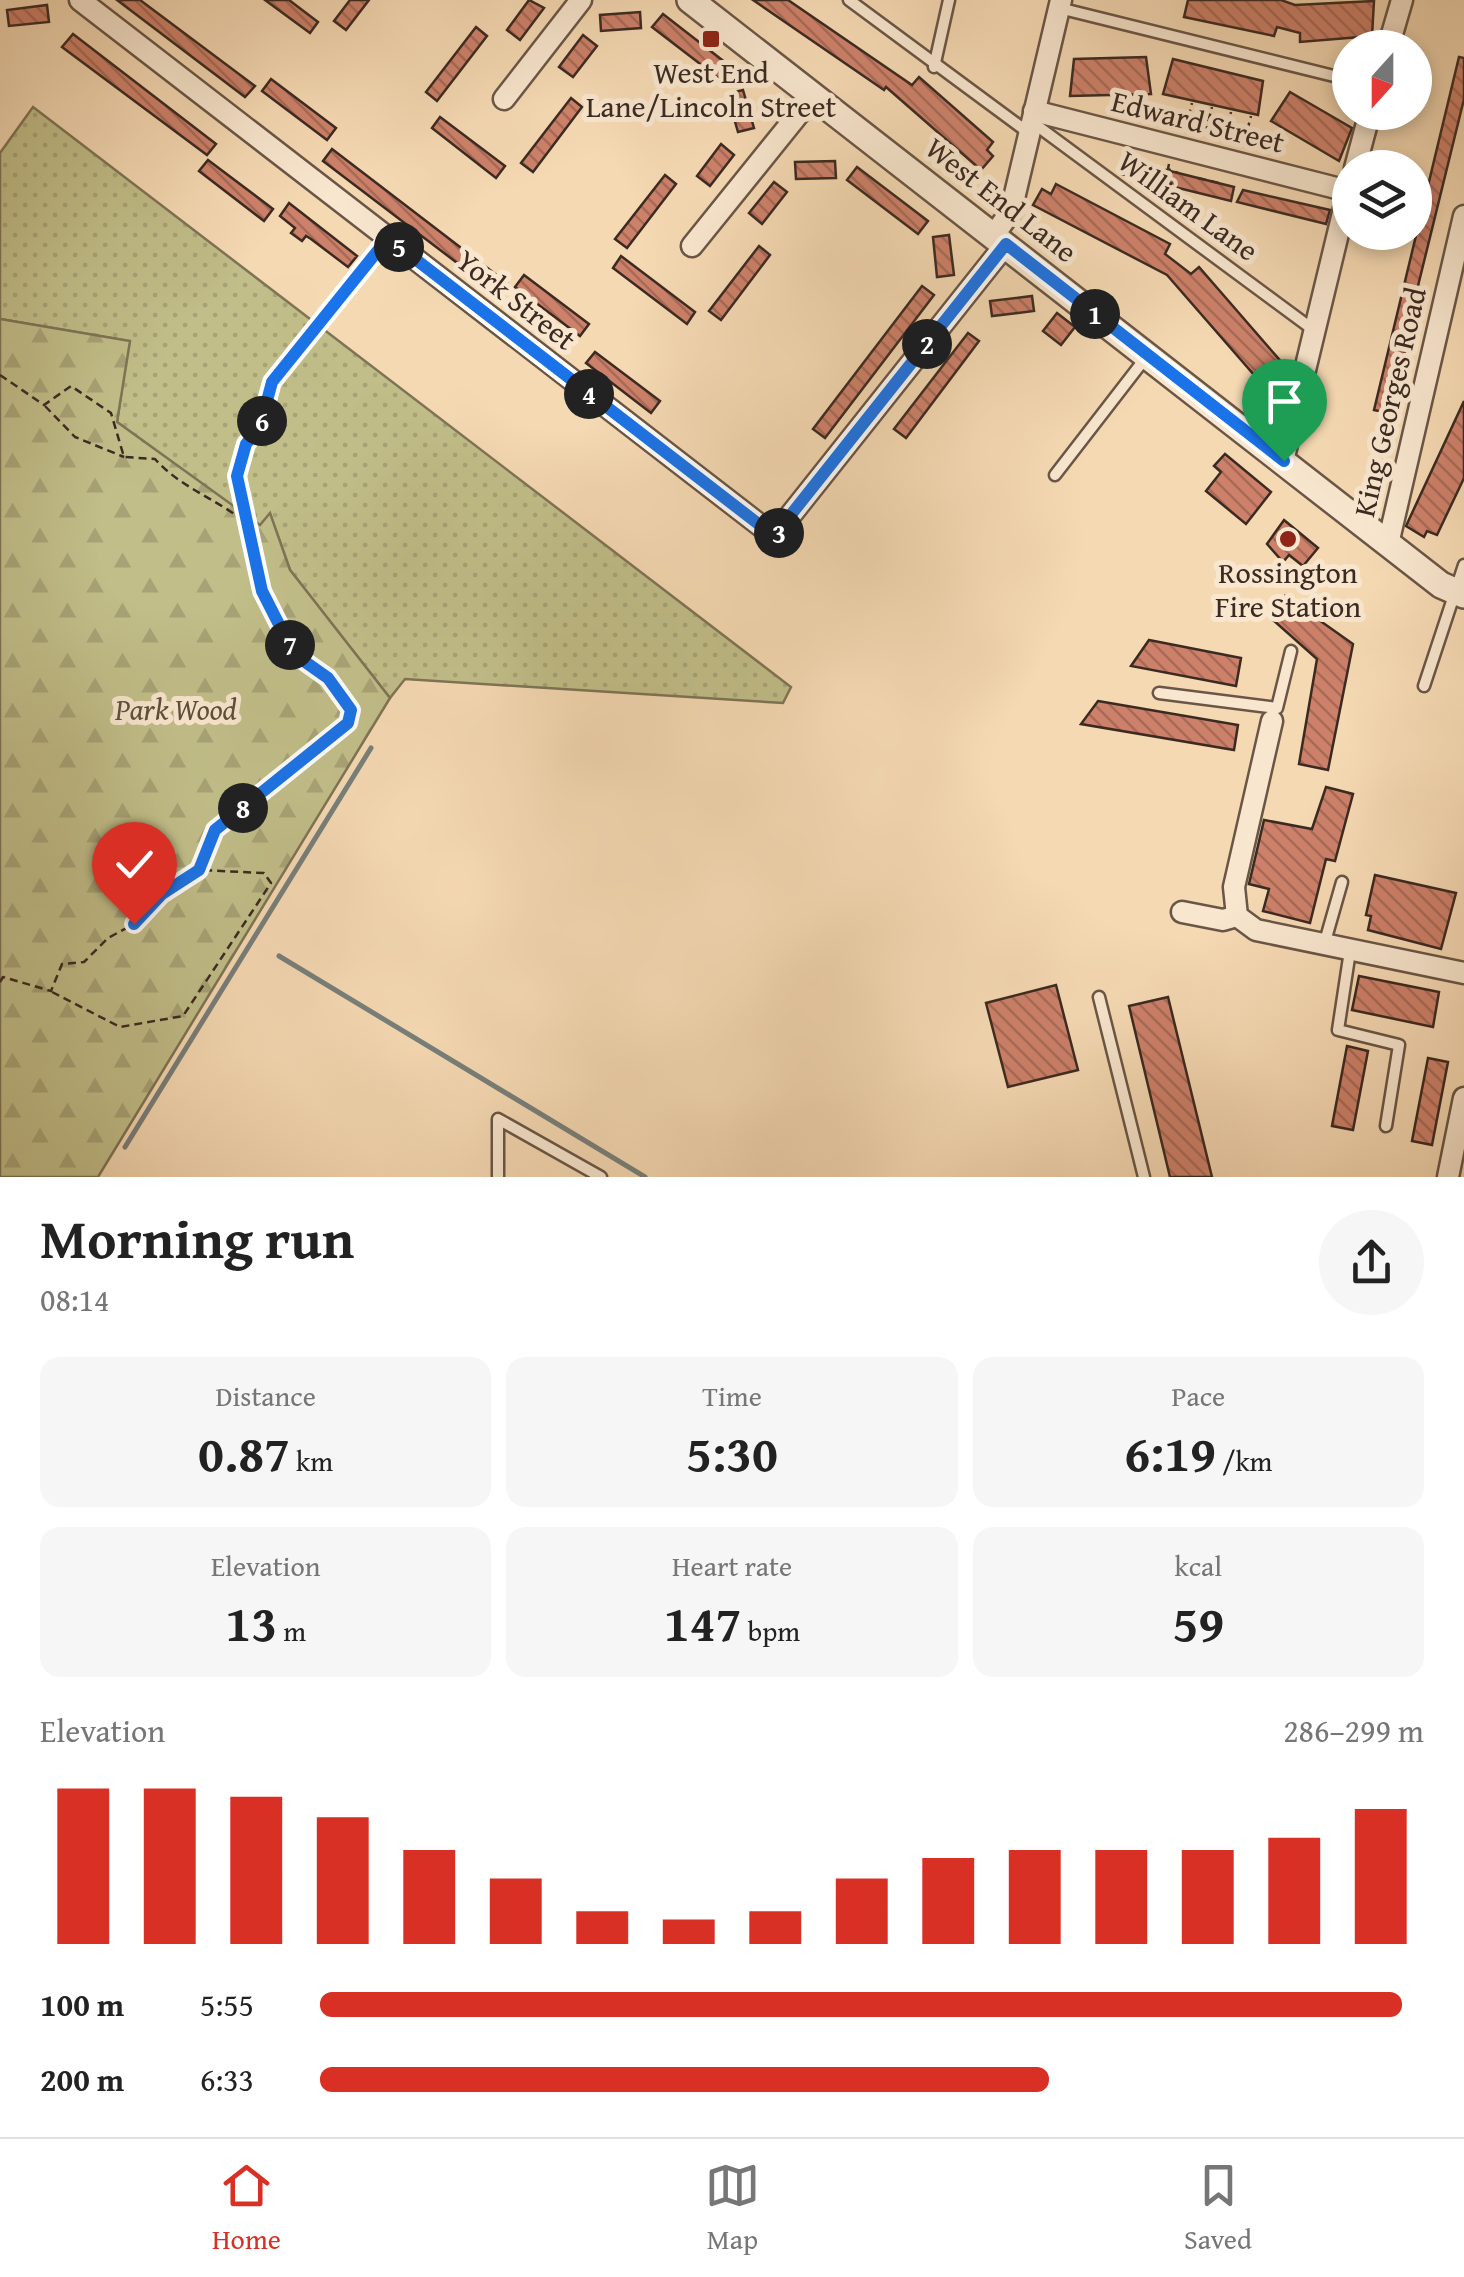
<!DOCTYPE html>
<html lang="en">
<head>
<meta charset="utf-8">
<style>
	:root { --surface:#fff; --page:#f6f6f6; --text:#222; --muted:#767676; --line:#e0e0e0; --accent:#d93025 }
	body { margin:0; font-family:"Gentium Book Plus",serif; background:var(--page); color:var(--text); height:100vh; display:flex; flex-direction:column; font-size:38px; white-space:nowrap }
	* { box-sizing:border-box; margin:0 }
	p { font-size:32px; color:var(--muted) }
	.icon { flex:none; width:55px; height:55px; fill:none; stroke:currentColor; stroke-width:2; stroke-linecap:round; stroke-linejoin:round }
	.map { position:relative; height:1177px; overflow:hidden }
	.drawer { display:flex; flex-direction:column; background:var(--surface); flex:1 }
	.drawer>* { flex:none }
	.needle { width:65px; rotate:201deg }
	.controls { position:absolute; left:1332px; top:30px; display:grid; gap:20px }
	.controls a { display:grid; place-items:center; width:100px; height:100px; border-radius:50%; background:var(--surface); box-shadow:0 5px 15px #0003; font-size:50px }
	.pin { position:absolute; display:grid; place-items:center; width:85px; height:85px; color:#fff; margin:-102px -42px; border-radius:50% 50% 50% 0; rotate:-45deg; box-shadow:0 0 10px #0007 }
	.pin .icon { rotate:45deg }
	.km { position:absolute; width:50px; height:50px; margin:-25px; border-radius:50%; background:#222; color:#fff; font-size:28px; line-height:50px; text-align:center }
	.round { display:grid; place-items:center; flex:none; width:105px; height:105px; border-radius:52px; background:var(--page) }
	.summary { display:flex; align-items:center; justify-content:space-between; height:170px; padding:0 40px }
	h1 { font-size:55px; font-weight:700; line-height:75px }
	.metrics { display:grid; grid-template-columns:repeat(3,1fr); gap:15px; height:170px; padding:10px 40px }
	.metrics div { display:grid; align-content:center; border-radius:20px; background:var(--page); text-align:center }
	.metrics b { font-size:50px; font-weight:700 }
	.metrics small { font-size:28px; font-weight:400 }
	.metrics p { font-size:28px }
	.chart { height:280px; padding:20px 40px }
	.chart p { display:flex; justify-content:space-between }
	.chart svg { width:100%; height:180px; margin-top:10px; stroke:var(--accent); stroke-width:6 }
	ul { padding:0 40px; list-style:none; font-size:32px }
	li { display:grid; grid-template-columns:160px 120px 1fr; align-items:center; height:75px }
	li i { height:25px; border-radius:12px; background:var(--accent) }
	.tab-bar { display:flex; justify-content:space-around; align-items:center; height:140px; border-top:2px solid var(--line); background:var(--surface); font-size:28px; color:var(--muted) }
	.tab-bar a { display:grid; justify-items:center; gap:5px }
	.tab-bar .active { color:var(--accent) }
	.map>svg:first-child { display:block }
	.green { fill:url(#green-dots); stroke:#7e7456; stroke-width:2.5 }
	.forest { fill:url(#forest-firs); stroke:#7e7456; stroke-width:2.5 }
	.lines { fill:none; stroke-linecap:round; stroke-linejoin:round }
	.stream { stroke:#787f7b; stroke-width:5 }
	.building { fill:url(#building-back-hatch); stroke:#3b2a22; stroke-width:2.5 }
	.service-casing { stroke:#6a5646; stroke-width:15 }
	.minor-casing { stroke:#6a5646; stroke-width:25 }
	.tertiary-casing { stroke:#6a5646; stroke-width:30 }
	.path { stroke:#3b2a22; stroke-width:2.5; stroke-dasharray:8 5; stroke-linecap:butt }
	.service { stroke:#f8e6ce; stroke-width:10 }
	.minor { stroke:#f8e6ce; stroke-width:20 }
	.tertiary { stroke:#f8e6ce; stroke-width:25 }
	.route-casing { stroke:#fff; stroke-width:20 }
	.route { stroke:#1a73e8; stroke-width:12 }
	.poi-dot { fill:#8f2418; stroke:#f8e6ce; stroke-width:4 }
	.labels { text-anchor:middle; stroke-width:10; stroke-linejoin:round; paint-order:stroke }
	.poi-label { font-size:30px; fill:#3b2a22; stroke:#f8e6ce }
	.street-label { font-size:30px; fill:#3b2a22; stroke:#f8e6ce }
	.park-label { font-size:30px; font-style:italic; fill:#5c4f3c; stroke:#f8e6ce }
</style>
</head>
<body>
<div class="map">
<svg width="1464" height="1177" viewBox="0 0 1464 1177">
	<defs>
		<pattern id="green-dots" width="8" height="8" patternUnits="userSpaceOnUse" patternTransform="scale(2.5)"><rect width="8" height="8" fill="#c1be89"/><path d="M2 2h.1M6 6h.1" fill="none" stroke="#a7a376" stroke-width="1.8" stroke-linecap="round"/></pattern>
		<pattern id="forest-firs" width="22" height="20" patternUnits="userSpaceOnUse" patternTransform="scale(2.5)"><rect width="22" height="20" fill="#c1be89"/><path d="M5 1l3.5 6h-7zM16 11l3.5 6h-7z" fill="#a7a376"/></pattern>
		<pattern id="building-back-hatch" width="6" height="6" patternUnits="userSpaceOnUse" patternTransform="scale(2.5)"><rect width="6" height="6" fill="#cd816a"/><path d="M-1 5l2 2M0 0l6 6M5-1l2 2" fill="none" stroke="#a86a57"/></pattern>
	</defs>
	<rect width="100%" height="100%" fill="#f5d9b3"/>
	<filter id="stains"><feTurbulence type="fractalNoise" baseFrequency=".002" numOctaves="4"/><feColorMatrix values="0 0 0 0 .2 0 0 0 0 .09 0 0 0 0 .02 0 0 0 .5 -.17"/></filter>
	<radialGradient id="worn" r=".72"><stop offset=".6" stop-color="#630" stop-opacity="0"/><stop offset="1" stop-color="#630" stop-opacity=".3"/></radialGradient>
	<polygon class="green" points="33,107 791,687 783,703 405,679 390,698 290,570 270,514 260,526 117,422 129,341 0,319 0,153"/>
	<polygon class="forest" points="0,319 130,341 117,422 260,525 270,513 290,570 390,698 98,1177 0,1177"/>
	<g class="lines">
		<g class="stream">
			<polyline points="279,956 645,1177"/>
			<polyline points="125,1147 371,748"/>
		</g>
	</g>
	<g class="building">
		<polygon points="117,0 140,0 255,86 245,97"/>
		<polygon points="265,0 289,0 318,22 310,33"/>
		<polygon points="350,0 369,0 346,30 334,21"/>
		<polygon points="529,0 544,8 520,40 507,30"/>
		<polygon points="753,0 788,0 912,85 919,77 993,142 987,150 993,156 981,170 886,87 884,90"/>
		<polygon points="1188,0 1281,0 1295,5 1374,1 1372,36 1300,42 1300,33 1277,27 1274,36 1184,17"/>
		<polygon points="47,5 49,22 9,26 7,10"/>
		<polygon points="640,12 641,28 601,31 600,15"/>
		<polygon points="663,14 735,70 725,83 652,27"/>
		<polygon points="476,27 487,36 437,101 426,92"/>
		<polygon points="73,34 216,144 207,155 62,47"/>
		<polygon points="583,35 597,46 573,77 559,67"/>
		<polygon points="1146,57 1151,94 1070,96 1074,59"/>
		<polygon points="1459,57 1464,58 1464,99 1416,294 1393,414 1374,410"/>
		<polygon points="1173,59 1263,81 1258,115 1163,94"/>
		<polygon points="271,79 336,128 327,140 262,91"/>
		<polygon points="743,90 754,128 738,132 727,94"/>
		<polygon points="1290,92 1352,128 1339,161 1271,121"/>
		<polygon points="571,98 582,107 533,172 521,163"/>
		<polygon points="440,117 505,166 496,178 432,128"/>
		<polygon points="721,144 734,155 710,186 697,176"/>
		<polygon points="332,149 507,283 498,294 323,161"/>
		<polygon points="208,160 273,209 264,221 199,171"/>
		<polygon points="1126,160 1234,187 1231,201 1122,174"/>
		<polygon points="835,161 836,178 796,179 795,162"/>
		<polygon points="857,167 928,221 918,234 847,180"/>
		<polygon points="665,175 676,184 627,248 615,239"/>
		<polygon points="774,182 787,192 762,224 749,213"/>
		<polygon points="1056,184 1170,244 1165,254 1191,274 1199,267 1284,365 1276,372 1281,379 1268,391 1167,275 1033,205 1042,189 1051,194"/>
		<polygon points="1243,190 1330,210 1326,224 1237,202"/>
		<polygon points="289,203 357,256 348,267 311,239 306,236 302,241 291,233 295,228 280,216"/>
		<polygon points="949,235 954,275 937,277 933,237"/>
		<polygon points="759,246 770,255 721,320 709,311"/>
		<polygon points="621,256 695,312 687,324 613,268"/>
		<polygon points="524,275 589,324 580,336 515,287"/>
		<polygon points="922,286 934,295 825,438 813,429"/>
		<polygon points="1032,296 1034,311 992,316 990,301"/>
		<polygon points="1057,313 1075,327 1061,345 1043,331"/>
		<polygon points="968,333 979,341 906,438 894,429"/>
		<polygon points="595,352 660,401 651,413 586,363"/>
		<polygon points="1464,401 1464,478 1437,535 1427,531 1424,537 1406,526"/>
		<polygon points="1225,454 1271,492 1246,524 1206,491 1221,472 1214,466"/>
		<polygon points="1284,520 1318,548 1303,566 1289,555 1283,562 1267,544"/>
		<polygon points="1285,596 1353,644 1328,770 1299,764 1317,659 1273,620"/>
		<polygon points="1149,640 1241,658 1236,686 1131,666"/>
		<polygon points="1098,701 1238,725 1234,750 1081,724"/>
		<polygon points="1326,787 1353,794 1335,861 1326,859 1310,923 1263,911 1269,889 1249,884 1264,820 1312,829"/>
		<polygon points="1375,875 1456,893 1441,949 1368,930 1371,916 1366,915"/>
		<polygon points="1359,976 1439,992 1433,1027 1352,1010"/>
		<polygon points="1056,985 1078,1070 1008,1087 986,1003"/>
		<polygon points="1168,997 1212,1177 1170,1177 1129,1006"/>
		<polygon points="1347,1046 1368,1051 1353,1130 1332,1126"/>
		<polygon points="1428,1058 1448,1062 1432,1145 1412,1141"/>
	</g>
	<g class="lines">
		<g class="service-casing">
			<g id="service">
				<polyline points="849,0 1029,133"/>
				<polyline points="1059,8 1350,80"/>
				<polyline points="934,67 949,0"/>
				<polyline points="1032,122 1315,331"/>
				<polyline points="261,427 272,382 387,238"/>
				<polyline points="1055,475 1147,356"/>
				<polyline points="1424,686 1464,565"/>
				<polyline points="1159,693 1277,708 1291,651"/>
				<polyline points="1324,945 1342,882"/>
				<polyline points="1350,951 1338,1030 1399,1045 1386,1126"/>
				<polyline points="1099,997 1144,1177"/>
				<polyline points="498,1177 498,1119 601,1177"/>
			</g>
		</g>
		<g class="minor-casing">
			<g id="minor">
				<polyline points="80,0 774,536 1006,244"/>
				<polyline points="1388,48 1402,0"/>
				<polyline points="504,99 581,0"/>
				<polyline points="1034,111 1348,191"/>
				<polyline points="1355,168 1370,112"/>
				<polyline points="994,235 1011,211 1061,0"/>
				<polyline points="692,246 813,96"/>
				<polyline points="1283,461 1350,184"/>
				<polyline points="1388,544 1464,216"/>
				<polyline points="1272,721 1234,887 1237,916 1256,930 1464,973"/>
				<polyline points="1182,912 1223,920 1237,916"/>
				<polyline points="1448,1177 1464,1098"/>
			</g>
		</g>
		<g class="tertiary-casing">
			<polyline id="tertiary" points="690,0 1441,585 1464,595"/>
		</g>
		<g class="path">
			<polyline points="1185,130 1192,103"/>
			<polyline points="1205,134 1212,107"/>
			<polyline points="1224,139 1231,112"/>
			<polyline points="1244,143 1251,116"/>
			<polyline points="1169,164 1168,169 1178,173"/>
			<polyline points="1198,178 1219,183"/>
			<path d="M 0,375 L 44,405 L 71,386 L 111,413 L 124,457 L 155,459 C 181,488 215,498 245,522"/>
			<polyline points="45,406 75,437 124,457"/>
			<polyline points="0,982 3,977 51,991 62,964 84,962 108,938 134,924 162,895 199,870 215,830 348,723 351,711 328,677 294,654 262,591 237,476 253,436"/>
			<polyline points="52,992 120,1027 183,1016 271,883 264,873 200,870"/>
		</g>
		<use href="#service" class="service"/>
		<use href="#minor" class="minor"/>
		<use href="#tertiary" class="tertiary"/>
	</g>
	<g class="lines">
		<g class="route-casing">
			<polyline id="route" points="134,924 162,894 199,870 215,830 348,723 351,710 328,678 294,654 262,591 237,476 246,444 260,427 272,382 388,238 774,536 1006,244 1284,461"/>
		</g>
		<use href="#route" class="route"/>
	</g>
	<g class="poi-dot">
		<rect x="701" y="29" width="20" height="20" rx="5"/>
		<circle cx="1288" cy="539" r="10"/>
	</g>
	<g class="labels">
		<g class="poi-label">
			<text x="711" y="83">West End<tspan x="711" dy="34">Lane/Lincoln Street</tspan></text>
			<text x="1288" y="583">Rossington<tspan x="1288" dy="34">Fire Station</tspan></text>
		</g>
		<g class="street-label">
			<text transform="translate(1198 122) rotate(14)" y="10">Edward Street</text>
			<text transform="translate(1001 200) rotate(38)" y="10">West End Lane</text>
			<text transform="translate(1188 206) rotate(36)" y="10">William Lane</text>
			<text transform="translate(516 300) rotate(38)" y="10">York Street</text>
			<text transform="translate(1390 402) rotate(-77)" y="10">King Georges Road</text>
		</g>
		<g class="park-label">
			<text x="176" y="720">Park Wood</text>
		</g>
	</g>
	<rect width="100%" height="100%" filter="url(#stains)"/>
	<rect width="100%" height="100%" fill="url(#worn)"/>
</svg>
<div class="controls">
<a><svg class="needle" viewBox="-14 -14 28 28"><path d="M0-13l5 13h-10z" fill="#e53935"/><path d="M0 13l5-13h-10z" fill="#767676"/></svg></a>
<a><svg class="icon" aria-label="layers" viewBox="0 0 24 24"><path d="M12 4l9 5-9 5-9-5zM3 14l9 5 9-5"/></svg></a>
</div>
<div class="pin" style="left:1284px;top:461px;background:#1e9e55"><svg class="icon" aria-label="arrive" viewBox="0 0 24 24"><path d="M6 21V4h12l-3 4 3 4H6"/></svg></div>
<div class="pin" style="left:134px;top:924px;background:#d93025"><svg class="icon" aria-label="check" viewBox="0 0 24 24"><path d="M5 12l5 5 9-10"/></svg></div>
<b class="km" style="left:1095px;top:314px">1</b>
<b class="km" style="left:927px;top:344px">2</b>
<b class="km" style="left:779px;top:533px">3</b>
<b class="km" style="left:589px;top:394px">4</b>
<b class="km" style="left:399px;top:247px">5</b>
<b class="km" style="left:262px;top:421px">6</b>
<b class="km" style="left:290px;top:645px">7</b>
<b class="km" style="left:243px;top:808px">8</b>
</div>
<section class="drawer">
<div class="summary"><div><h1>Morning run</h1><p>08:14</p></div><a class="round"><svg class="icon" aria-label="share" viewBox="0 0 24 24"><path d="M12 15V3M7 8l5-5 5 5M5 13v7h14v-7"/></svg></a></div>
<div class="metrics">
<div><p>Distance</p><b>0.87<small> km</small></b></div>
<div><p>Time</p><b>5:30</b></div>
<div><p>Pace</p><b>6:19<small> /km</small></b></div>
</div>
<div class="metrics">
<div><p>Elevation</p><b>13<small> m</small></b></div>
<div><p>Heart rate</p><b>147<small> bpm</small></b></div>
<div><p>kcal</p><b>59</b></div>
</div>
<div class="chart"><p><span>Elevation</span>286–299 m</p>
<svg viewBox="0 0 160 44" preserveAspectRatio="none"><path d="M5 44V6M15 44V6M25 44V8M35 44V13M45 44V21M55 44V28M65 44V36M75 44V38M85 44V36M95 44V28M105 44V23M115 44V21M125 44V21M135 44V21M145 44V18M155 44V11"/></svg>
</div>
<ul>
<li><b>100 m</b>5:55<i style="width:98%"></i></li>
<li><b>200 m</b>6:33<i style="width:66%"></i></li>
</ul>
</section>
<nav class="tab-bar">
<a class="active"><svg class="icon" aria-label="home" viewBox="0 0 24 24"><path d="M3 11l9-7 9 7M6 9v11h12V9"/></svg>Home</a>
<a><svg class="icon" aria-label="map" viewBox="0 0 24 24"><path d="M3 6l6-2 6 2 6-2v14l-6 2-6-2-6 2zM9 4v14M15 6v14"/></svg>Map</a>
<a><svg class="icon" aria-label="saved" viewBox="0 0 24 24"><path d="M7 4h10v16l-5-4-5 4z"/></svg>Saved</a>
</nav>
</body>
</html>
